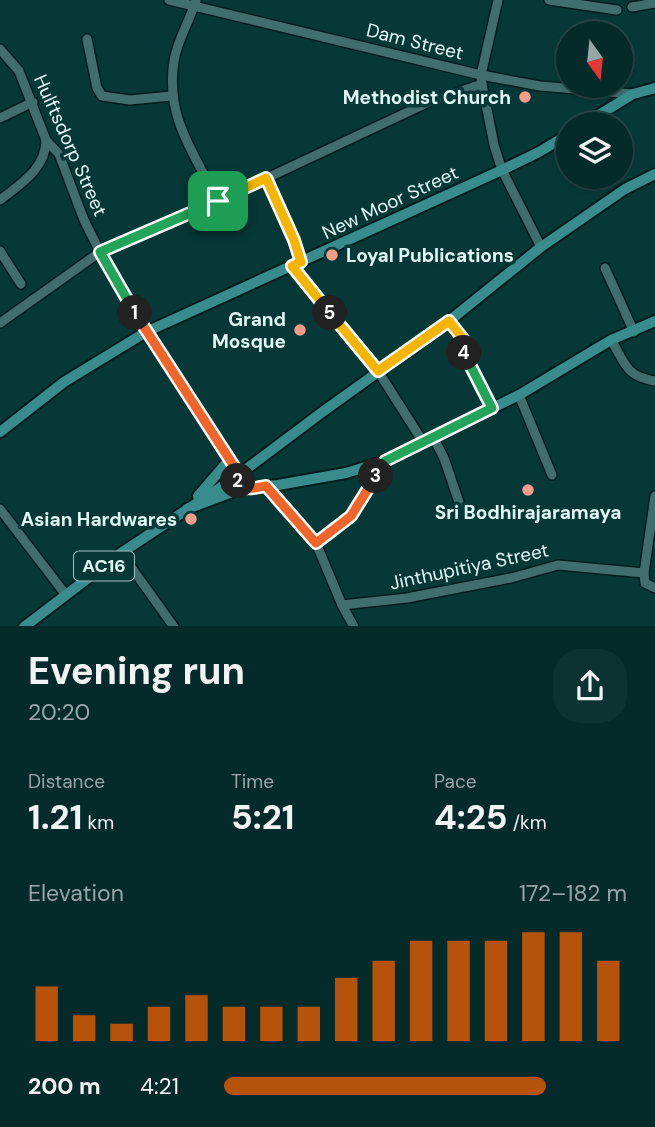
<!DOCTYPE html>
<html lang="en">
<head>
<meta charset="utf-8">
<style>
	:root { --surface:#042a2a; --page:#0d3232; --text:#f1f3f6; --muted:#97a7a8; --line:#254647; --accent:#b45309 }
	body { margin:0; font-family:"DM Sans",sans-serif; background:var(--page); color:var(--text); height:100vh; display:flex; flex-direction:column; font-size:26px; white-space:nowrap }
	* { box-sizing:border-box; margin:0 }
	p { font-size:23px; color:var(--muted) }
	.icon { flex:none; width:38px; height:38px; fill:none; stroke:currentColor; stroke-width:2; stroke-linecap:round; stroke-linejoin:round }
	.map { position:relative; height:626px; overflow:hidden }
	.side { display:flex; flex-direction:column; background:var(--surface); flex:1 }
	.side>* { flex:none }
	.needle { width:46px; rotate:165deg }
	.controls { position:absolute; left:556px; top:21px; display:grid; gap:14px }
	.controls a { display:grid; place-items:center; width:77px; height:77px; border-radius:50%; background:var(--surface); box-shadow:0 2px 5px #0004,0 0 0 2px var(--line); font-size:35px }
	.pin { position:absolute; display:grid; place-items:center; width:60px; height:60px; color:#fff; margin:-30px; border-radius:14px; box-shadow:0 4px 10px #0006 }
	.km { position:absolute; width:35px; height:35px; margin:-18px; border-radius:50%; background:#222; color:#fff; font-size:19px; line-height:35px; text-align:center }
	.round { display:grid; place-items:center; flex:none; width:74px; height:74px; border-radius:28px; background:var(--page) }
	.summary { display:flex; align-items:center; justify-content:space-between; height:119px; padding:0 28px }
	h1 { font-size:38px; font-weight:700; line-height:52px }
	.metrics { display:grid; grid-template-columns:repeat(3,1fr); gap:10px; height:119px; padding:7px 28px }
	.metrics div { display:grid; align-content:center }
	.metrics b { font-size:35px; font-weight:700 }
	.metrics small { font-size:19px; font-weight:400 }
	.metrics p { font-size:19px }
	.chart { height:196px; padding:14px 28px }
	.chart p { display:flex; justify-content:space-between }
	.chart svg { width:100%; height:126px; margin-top:7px; stroke:var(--accent); stroke-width:6 }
	ul { padding:0 28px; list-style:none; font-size:23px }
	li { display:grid; grid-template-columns:112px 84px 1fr; align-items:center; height:52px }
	li i { height:18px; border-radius:9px; background:var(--accent) }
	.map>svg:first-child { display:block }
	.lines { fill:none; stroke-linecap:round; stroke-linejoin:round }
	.minor-casing { stroke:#001e1e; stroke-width:12 }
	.major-casing { stroke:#001e1e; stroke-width:14 }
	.minor { stroke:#406d6d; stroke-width:9 }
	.major { stroke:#398c8c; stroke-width:10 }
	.split-1-casing { stroke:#fff; stroke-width:14 }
	.split-2-casing { stroke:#fff; stroke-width:14 }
	.split-3-casing { stroke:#fff; stroke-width:14 }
	.split-4-casing { stroke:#fff; stroke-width:14 }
	.split-5-casing { stroke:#fff; stroke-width:14 }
	.split-6-casing { stroke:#fff; stroke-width:14 }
	.split-1 { stroke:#22a559; stroke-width:9 }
	.split-2 { stroke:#f0652b; stroke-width:9 }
	.split-3 { stroke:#f0652b; stroke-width:9 }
	.split-4 { stroke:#22a559; stroke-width:9 }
	.split-5 { stroke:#f5b400; stroke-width:9 }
	.split-6 { stroke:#f5b400; stroke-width:9 }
	.poi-dot { fill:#f49d8b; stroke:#063838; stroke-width:2.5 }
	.labels { text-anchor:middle; stroke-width:7; stroke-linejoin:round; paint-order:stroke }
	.shield { fill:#063838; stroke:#a0bfbf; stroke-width:2 }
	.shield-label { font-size:18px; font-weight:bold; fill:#e2f9f9 }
	.street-label { font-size:19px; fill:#e2f9f9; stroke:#063838 }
	.poi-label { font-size:19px; font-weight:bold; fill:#e2f9f9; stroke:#063838; text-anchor:end }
</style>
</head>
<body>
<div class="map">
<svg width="655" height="627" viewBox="0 0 655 627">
	<rect width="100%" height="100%" fill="#063838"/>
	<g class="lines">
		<g class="minor-casing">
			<g id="minor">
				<polyline points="169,0 481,75 540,86 633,94"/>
				<path d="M 196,0 C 190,21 177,40 174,61 C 165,117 194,153 218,201"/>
				<polyline points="498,0 481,75 482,84 494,145 502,170 541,247"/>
				<polyline points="549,0 617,10"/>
				<polyline points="632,7 655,3"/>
				<polyline points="87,39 97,88 102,96 130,100 171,96"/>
				<polyline points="0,49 19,71 46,140 59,154 84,220 100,252 146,332 239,474"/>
				<polyline points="0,118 33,102"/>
				<polyline points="266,178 294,240 301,262"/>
				<path d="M 0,200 C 20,184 46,169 46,140"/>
				<polyline points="0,251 21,284"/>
				<polyline points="292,266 378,371 423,442"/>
				<polyline points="605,268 634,332"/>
				<polyline points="449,321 464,340 463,352 492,408"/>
				<polyline points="0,323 100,252 218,201 429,102 482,84"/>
				<path d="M 611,340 C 626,364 625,376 655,381"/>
				<polyline points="519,395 552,475"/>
				<polyline points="433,437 444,458 460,505"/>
				<polyline points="266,486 316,543 342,605 354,627"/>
				<polyline points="655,496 644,573 645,583 655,588"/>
				<polyline points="0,509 66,595"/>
				<polyline points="316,543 351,516 385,461"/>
				<polyline points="121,553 174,627"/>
				<polyline points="342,605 407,598 511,578 558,565 644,573"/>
			</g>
		</g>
		<g class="major-casing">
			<g id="major">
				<polyline points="584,124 633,94 655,88"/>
				<polyline points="0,432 64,382 146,332 502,170 539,152 569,134"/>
				<polyline points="245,470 321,413 449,321 541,247 625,189 655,174"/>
				<polyline points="198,496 229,460"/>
				<polyline points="187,509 243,488 278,485 346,473 385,461 519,395 611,340 655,321"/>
				<polyline points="24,627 121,553 238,476"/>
			</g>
		</g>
		<use href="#minor" class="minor"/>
		<use href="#major" class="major"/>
	</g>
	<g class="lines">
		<g class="split-1-casing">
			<polyline id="split-1" points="135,313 100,252 218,201"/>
		</g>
		<g class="split-2-casing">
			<polyline id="split-2" points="135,313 239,474 238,481"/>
		</g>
		<g class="split-3-casing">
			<path id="split-3" d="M 238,481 C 243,493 256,487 266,486 L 316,543 L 351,516 L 376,476"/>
		</g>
		<g class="split-4-casing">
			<polyline id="split-4" points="376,476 385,461 492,408 464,353"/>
		</g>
		<g class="split-5-casing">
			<polyline id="split-5" points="330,313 378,371 449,321 464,340 464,353"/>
		</g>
		<g class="split-6-casing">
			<polyline id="split-6" points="218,201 266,178 294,240 301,262 292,266 330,313"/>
		</g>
		<use href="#split-1" class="split-1"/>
		<use href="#split-2" class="split-2"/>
		<use href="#split-3" class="split-3"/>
		<use href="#split-4" class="split-4"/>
		<use href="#split-5" class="split-5"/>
		<use href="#split-6" class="split-6"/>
	</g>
	<g class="poi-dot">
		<circle cx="525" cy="97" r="7"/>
		<circle cx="332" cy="255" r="7"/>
		<circle cx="300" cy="330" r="7"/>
		<circle cx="528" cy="490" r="7"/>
		<circle cx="191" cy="519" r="7"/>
	</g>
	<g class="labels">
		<rect class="shield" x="74" y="551.5" width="60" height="29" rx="5"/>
		<g class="shield-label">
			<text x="104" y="572">AC16</text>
		</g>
		<g class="street-label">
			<text transform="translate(415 41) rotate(14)" y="7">Dam Street</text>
			<text transform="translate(71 145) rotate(66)" y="7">Hulftsdorp Street</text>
			<text transform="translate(390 202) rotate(-25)" y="7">New Moor Street</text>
			<text transform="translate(469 566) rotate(-12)" y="7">Jinthupitiya Street</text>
		</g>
		<g class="poi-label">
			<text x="511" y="104">Methodist Church</text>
			<text x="346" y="262" text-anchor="start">Loyal Publications</text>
			<text x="286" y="326">Grand<tspan x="286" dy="22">Mosque</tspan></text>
			<text x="528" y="519" text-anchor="middle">Sri Bodhirajaramaya</text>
			<text x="177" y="526">Asian Hardwares</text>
		</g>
	</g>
</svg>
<div class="controls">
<a><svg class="needle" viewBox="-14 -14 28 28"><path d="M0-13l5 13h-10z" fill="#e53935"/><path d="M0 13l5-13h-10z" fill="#97a7a8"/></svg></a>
<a><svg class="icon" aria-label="layers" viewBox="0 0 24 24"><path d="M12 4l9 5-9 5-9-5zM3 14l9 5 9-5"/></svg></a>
</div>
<div class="pin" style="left:218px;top:201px;background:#1e9e55"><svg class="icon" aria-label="arrive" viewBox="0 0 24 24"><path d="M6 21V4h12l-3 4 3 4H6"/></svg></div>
<b class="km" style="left:135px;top:313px">1</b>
<b class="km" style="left:238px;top:481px">2</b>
<b class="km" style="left:376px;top:476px">3</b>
<b class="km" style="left:464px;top:353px">4</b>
<b class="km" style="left:330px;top:313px">5</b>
</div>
<section class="side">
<div class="summary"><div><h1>Evening run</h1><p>20:20</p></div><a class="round"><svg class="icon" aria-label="share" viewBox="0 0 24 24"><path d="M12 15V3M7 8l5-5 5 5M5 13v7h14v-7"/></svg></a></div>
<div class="metrics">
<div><p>Distance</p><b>1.21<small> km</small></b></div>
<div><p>Time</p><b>5:21</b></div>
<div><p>Pace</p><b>4:25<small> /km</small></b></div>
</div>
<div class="chart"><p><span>Elevation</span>172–182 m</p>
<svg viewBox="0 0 160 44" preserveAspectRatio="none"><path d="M5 44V25M15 44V35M25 44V38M35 44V32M45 44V28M55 44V32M65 44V32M75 44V32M85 44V22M95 44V16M105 44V9M115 44V9M125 44V9M135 44V6M145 44V6M155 44V16"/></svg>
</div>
<ul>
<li><b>200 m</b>4:21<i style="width:80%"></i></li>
</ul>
</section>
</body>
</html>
